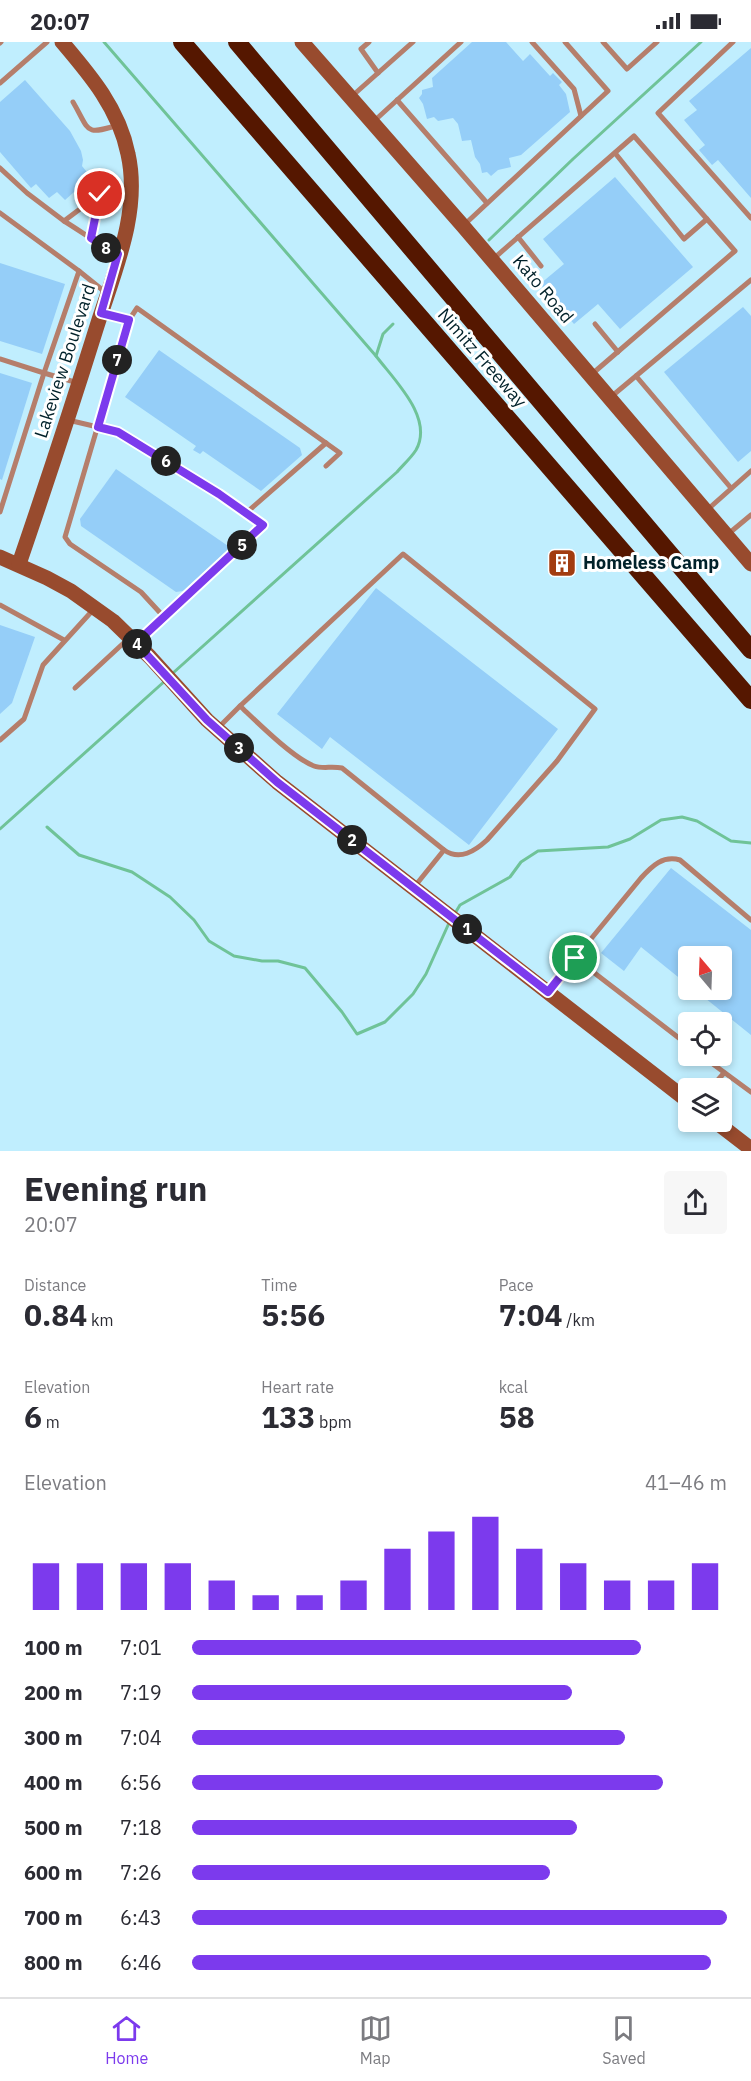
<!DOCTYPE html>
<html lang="en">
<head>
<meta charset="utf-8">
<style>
	:root { --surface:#fff; --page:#f7f7f7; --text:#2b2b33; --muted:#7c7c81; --line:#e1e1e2; --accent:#7c3aed }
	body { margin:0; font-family:"IBM Plex Sans",sans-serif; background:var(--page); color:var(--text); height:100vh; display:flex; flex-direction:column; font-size:22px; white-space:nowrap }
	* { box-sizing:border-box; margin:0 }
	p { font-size:20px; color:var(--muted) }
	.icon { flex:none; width:33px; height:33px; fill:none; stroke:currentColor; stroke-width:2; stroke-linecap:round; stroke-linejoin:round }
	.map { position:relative; height:1109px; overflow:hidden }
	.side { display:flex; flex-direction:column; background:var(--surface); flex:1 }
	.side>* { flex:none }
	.needle { width:39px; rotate:341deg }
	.fabs { position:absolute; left:678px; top:904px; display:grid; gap:12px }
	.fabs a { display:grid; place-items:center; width:54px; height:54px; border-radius:6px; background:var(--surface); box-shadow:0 3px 9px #0003; font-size:30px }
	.pin { position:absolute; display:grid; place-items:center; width:51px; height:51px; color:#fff; margin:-26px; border:3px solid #fff; border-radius:50%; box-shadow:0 2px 6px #0007 }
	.km { position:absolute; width:30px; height:30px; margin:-15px; border-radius:50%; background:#222; color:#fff; font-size:16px; line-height:30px; text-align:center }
	.round { display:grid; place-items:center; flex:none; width:63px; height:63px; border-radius:6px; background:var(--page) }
	.summary { display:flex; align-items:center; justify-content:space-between; height:102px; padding:0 24px }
	h1 { font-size:33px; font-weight:700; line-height:45px }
	.figures { display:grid; grid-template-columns:repeat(3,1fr); gap:9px; height:102px; padding:6px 24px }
	.figures div { display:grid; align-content:center }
	.figures b { font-size:30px; font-weight:700 }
	.figures small { font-size:16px; font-weight:400 }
	.figures p { font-size:16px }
	.chart { height:168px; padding:12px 24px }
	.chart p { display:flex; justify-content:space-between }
	.chart svg { width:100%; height:108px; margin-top:6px; stroke:var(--accent); stroke-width:6 }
	ul { padding:0 24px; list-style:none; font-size:20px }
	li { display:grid; grid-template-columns:96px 72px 1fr; align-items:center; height:45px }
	li i { height:15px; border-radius:8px; background:var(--accent) }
	.status { display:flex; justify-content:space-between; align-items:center; height:42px; padding:0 30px; background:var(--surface); direction:ltr }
	.status svg { height:16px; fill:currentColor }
	.tabs { display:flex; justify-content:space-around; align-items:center; height:84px; border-top:2px solid var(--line); background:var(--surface); font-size:16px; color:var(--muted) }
	.tabs a { display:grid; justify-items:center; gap:3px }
	.tabs .active { color:var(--accent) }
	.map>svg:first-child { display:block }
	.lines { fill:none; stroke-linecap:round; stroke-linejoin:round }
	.stream { stroke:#6fc398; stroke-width:3 }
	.building { fill:#95cef8 }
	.lane { stroke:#b57e6b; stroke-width:5 }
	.secondary { stroke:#984b2e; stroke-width:15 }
	.highway { stroke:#551700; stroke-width:18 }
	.route-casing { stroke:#fff; stroke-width:12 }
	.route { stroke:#7c3aed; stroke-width:8 }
	.labels { text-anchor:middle; stroke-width:6; stroke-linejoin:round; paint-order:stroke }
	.street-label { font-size:18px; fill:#00212a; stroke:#fff }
	.poi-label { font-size:18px; font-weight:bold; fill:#00212a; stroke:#fff; text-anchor:start }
</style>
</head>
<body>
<div class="status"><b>20:07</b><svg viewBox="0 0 49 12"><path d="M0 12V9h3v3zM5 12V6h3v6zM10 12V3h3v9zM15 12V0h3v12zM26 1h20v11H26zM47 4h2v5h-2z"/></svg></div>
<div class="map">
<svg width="751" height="1109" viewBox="0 0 751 1109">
	<rect width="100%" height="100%" fill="#c0eefe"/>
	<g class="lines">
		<g class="stream">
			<path d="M 104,0 L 376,314 C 395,339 434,376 416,408 C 411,416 403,423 397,430 L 173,631"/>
			<polyline points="489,198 573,117 701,0"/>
			<polyline points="376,314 383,292 393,282"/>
			<polyline points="47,785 79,813 132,830 170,855 194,878 209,899 234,914 262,919 278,919 305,926 342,970 357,992 385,980 413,952 426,932 449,881"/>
			<polyline points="0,787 166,638"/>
			<polyline points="454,873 460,863 510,835 521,820 538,809 608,805 630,797 661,778 682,775 697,779 731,799 751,801"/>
		</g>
	</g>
	<g class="building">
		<polygon points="472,0 506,0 523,19 530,12 550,34 553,31 562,40 559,43 566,52 570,70 521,113 509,116 511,125 498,128 491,134 487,130 482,131 480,122 475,115 471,98 462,99 458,82 453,76 438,79 434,75 427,77 423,62 419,56 422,52 422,48 433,45 432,36"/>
		<polygon points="751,6 751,156 718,118 712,123 699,108 705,103 684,78 697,68 689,59"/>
		<polygon points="25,38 70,89 81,109 83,118 82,124 91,135 65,158 57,150 49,156 36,142 31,146 0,110 0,60"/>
		<polygon points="615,135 693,225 620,287 598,262 574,282 540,242 564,222 543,197"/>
		<polygon points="0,221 65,242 42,312 0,299"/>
		<polygon points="743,265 751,274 751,409 738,420 664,330"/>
		<polygon points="159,308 300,406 302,413 261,449 203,409 200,412 193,408 196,404 125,355"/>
		<polygon points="0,331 32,341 2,438 0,437"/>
		<polygon points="116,427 231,506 183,549 176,550 81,484 80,477"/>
		<polygon points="376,546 558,687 469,803 330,695 322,707 277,672"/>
		<polygon points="0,583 35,595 12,661 0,672"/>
		<polygon points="671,826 751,888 751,993 695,948 722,948 722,915 688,915 688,943 641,905 624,929 601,911"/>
	</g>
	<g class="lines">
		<g class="lane">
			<polyline points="369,0 361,7 378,31"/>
			<polyline points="532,0 574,47 581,74"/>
			<polyline points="603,0 627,27 657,0"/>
			<polyline points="733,0 658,71 751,176"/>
			<polyline points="0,1 1,0"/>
			<polyline points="0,41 47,0"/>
			<polyline points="351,55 413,0"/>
			<polyline points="397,58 487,161"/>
			<path d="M 73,60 C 90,89 84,94 118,83"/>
			<polyline points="373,80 461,0"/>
			<polyline points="615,111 684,197 707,177"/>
			<polyline points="0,126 27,151 64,179"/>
			<polyline points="0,171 79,229 44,331 78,341"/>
			<polyline points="464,183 608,49 565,0"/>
			<polyline points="518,195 541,224"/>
			<path d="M 91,197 L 100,152 L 64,179 C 82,190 98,202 117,212"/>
			<polyline points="492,218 634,94 735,209 592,332"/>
			<polyline points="79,229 105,250"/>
			<polyline points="104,272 129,278 65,495 70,502 141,550 164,575"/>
			<polyline points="129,278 137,266 340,411 326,424"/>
			<polyline points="595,282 618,310"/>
			<polyline points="0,317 44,331 0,470"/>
			<polyline points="636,334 731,446"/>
			<polyline points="612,354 751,238"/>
			<polyline points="68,378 119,390 219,452 263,483 137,600"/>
			<polyline points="707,468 751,429"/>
			<polyline points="246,471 326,401"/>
			<polyline points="727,493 751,473"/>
			<polyline points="0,563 64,598"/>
			<polyline points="75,646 129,596"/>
			<path d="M 240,664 L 403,512 L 595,667 L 557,719 L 487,798 C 475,809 460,819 444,808"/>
			<path d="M 218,686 L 240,664 C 257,680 293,716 314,724 C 322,727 332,724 342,726 L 444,808 L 415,844"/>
			<polyline points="0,698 24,677 43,623 93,568"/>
			<polyline points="575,916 688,1003"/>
			<path d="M 549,948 L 641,836 C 652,824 663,813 680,818 L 751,878"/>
			<polyline points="702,1014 751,1050"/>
			<polyline points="710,1047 724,1031"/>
		</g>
		<g class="secondary">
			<polyline points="302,0 463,184 751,522"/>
			<polyline points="0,515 47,536 71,549 113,579 150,615 207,678 277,740 688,1059"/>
			<path d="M 19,522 C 46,443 72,364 97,284 C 114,230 141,170 128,112 C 119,67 91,34 62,0"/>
			<polyline points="716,1080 751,1107"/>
		</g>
		<g class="highway">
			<polyline points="182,0 751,658"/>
			<polyline points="237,0 751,608"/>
		</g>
	</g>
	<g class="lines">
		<g class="route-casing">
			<polyline id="route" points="100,152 91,196 118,212 101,271 129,278 98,385 118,390 219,452 263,483 136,601 207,678 277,740 548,950 575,916"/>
		</g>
		<use href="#route" class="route"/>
	</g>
	<defs>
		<g id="building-square" transform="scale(1.5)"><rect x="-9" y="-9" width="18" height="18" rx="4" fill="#a23c10" stroke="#fff"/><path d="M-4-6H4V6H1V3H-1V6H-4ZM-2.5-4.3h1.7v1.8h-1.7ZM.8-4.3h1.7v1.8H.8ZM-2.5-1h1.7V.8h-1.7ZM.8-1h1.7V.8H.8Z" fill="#fff"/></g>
	</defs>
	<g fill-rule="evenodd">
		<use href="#building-square" x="562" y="521"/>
	</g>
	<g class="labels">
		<g class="street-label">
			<text transform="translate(543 247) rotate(50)" y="6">Kato Road</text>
			<text transform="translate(482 316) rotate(49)" y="6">Nimitz Freeway</text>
			<text transform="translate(65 319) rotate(-72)" y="6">Lakeview Boulevard</text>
		</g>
		<g class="poi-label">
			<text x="583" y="527">Homeless Camp</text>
		</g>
	</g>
</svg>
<div class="fabs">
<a><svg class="needle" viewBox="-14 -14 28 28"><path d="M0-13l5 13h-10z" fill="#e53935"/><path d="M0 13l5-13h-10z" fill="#7c7c81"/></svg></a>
<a><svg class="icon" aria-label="locate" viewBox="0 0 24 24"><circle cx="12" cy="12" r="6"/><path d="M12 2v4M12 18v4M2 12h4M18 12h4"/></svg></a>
<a><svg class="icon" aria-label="layers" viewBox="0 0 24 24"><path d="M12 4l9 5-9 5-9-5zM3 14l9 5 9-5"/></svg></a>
</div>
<div class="pin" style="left:575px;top:916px;background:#1e9e55"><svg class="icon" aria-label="arrive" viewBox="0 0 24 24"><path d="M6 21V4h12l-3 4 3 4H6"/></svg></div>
<div class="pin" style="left:100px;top:152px;background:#d93025"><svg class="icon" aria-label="check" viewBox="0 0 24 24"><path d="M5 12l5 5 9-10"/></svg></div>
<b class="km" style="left:467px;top:887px">1</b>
<b class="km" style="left:352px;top:798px">2</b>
<b class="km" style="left:239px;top:706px">3</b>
<b class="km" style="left:137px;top:602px">4</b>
<b class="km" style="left:242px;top:503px">5</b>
<b class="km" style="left:166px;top:419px">6</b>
<b class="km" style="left:117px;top:318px">7</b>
<b class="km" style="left:106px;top:206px">8</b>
</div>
<section class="side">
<div class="summary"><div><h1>Evening run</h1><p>20:07</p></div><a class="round"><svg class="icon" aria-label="share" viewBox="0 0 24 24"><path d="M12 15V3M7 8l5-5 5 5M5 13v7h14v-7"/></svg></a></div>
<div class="figures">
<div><p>Distance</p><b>0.84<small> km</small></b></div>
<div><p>Time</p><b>5:56</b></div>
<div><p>Pace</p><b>7:04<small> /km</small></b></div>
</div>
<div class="figures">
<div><p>Elevation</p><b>6<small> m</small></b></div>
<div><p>Heart rate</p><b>133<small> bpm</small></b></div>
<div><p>kcal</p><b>58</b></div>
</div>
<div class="chart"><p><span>Elevation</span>41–46 m</p>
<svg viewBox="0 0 160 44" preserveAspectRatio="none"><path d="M5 44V25M15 44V25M25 44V25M35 44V25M45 44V32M55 44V38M65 44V38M75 44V32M85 44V19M95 44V12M105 44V6M115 44V19M125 44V25M135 44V32M145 44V32M155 44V25"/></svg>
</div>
<ul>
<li><b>100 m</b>7:01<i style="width:84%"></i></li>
<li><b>200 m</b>7:19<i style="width:71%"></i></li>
<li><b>300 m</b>7:04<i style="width:81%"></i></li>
<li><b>400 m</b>6:56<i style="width:88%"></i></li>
<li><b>500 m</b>7:18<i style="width:72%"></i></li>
<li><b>600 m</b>7:26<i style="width:67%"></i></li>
<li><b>700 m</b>6:43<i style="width:100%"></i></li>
<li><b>800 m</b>6:46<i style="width:97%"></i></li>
</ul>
</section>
<nav class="tabs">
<a class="active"><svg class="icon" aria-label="home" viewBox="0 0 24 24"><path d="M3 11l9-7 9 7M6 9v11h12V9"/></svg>Home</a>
<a><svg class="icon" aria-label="map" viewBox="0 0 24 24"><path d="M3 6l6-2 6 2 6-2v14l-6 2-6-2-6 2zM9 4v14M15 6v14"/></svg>Map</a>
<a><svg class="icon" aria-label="saved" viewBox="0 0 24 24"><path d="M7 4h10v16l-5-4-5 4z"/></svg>Saved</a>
</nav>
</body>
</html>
